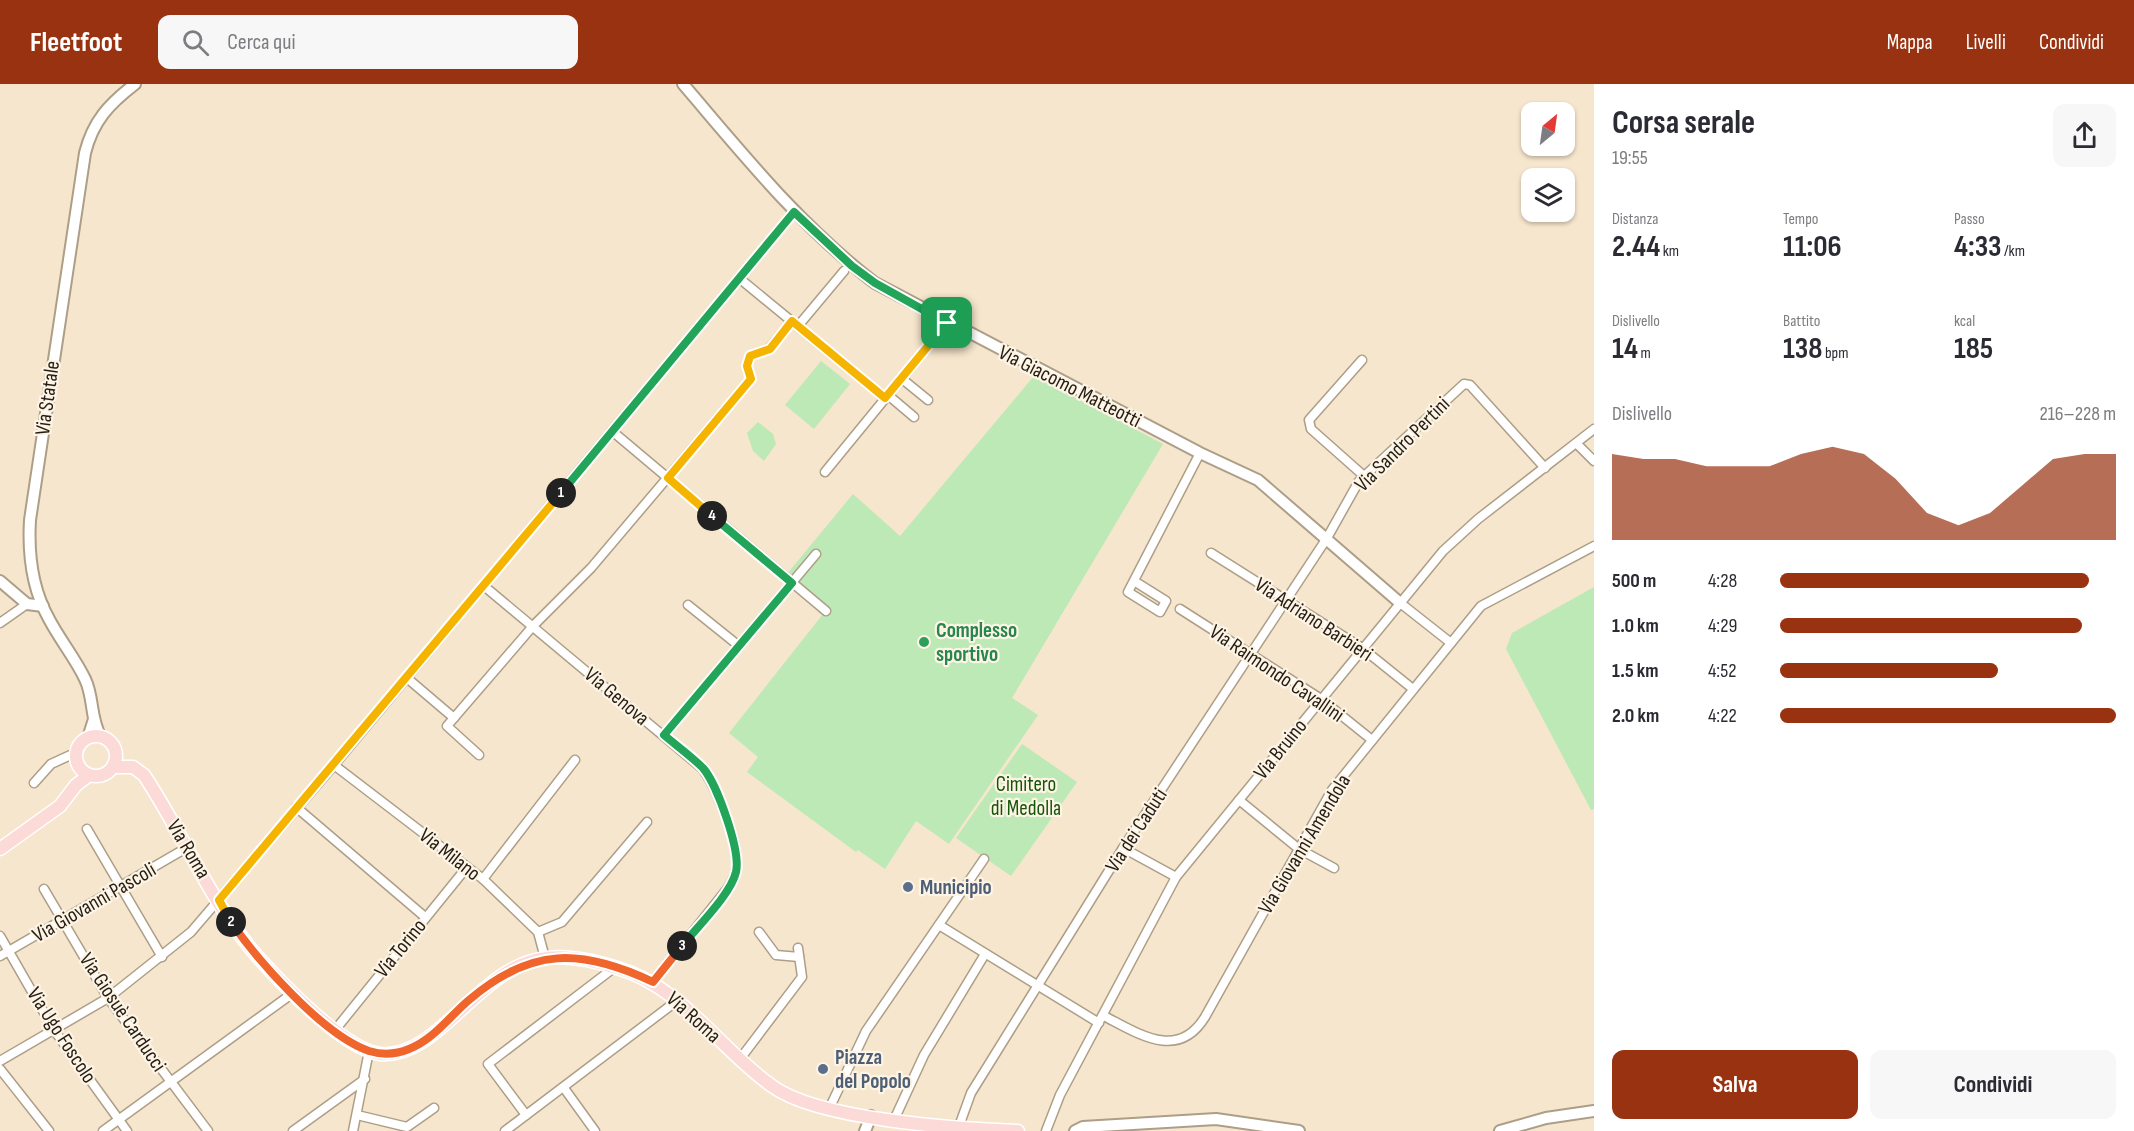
<!DOCTYPE html>
<html lang="it">
<head>
<meta charset="utf-8">
<style>
	:root { --surface:#fff; --page:#f7f7f7; --text:#2b2b33; --muted:#7c7c81; --accent:#993210 }
	body { margin:0; font-family:"Sofia Sans Condensed",sans-serif; background:var(--page); color:var(--text); height:100vh; display:flex; flex-direction:column; font-size:22px; white-space:nowrap }
	* { box-sizing:border-box; margin:0 }
	p { font-size:20px; color:var(--muted) }
	.icon { flex:none; width:33px; height:33px; fill:none; stroke:currentColor; stroke-width:2; stroke-linecap:round; stroke-linejoin:round }
	.map { position:relative; flex:1; overflow:hidden }
	.details { display:flex; flex-direction:column; background:var(--surface); width:540px }
	.details>* { flex:none }
	.needle { width:39px; rotate:29deg }
	.tools { position:absolute; left:1521px; top:18px; display:grid; gap:12px }
	.tools a { display:grid; place-items:center; width:54px; height:54px; border-radius:12px; background:var(--surface); box-shadow:0 2px 4px #0004; font-size:30px }
	.pin { position:absolute; display:grid; place-items:center; width:51px; height:51px; color:#fff; margin:-26px; border-radius:12px; box-shadow:0 3px 9px #0006 }
	.km { position:absolute; width:30px; height:30px; margin:-15px; border-radius:50%; background:#222; color:#fff; font-size:16px; line-height:30px; text-align:center }
	.round { display:grid; place-items:center; flex:none; width:63px; height:63px; border-radius:12px; background:var(--page) }
	.summary { display:flex; align-items:center; justify-content:space-between; height:102px; padding:0 18px }
	h1 { font-size:33px; font-weight:700; line-height:45px }
	.figures { display:grid; grid-template-columns:repeat(3,1fr); gap:9px; height:102px; padding:6px 18px }
	.figures div { display:grid; align-content:center }
	.figures b { font-size:30px; font-weight:700 }
	.figures small { font-size:16px; font-weight:400 }
	.figures p { font-size:16px }
	.chart { height:168px; padding:12px 18px }
	.chart p { display:flex; justify-content:space-between }
	.chart svg { width:100%; height:108px; margin-top:6px; fill:var(--accent); opacity:.7 }
	.button { display:flex; gap:12px; margin-top:auto; padding:12px 18px }
	.button a { flex:1; height:69px; border-radius:12px; background:var(--accent); color:#fff; font-size:24px; font-weight:700; line-height:69px; text-align:center }
	.button a+a { background:var(--page); color:var(--text) }
	ul { padding:0 18px; list-style:none; font-size:20px }
	li { display:grid; grid-template-columns:96px 72px 1fr; align-items:center; height:45px }
	li i { height:15px; border-radius:8px; background:var(--accent) }
	header { display:flex; align-items:center; gap:36px; box-sizing:border-box; height:84px; padding:0 30px; background:var(--accent); color:#fff }
	header strong { font-size:28px }
	nav { display:flex; gap:33px; margin-inline-start:auto; font-size:21px }
	.search { width:420px; height:54px; background:var(--page); display:flex; align-items:center; gap:15px; box-sizing:border-box; padding:0 21px; border-radius:12px; color:var(--muted); font-size:22px }
	main { display:flex; flex:1; min-height:0 }
	.map>svg:first-child { display:block }
	.green { fill:#bce9b5 }
	.lines { fill:none; stroke-linecap:round; stroke-linejoin:round }
	.street-casing { stroke:#ad9e87; stroke-width:11 }
	.secondary-casing { stroke:#ad9e87; stroke-width:14 }
	.primary-casing { stroke:#fff; stroke-width:15 }
	.street { stroke:#fff; stroke-width:8 }
	.secondary { stroke:#fff; stroke-width:10 }
	.primary { stroke:#fcdad7; stroke-width:12 }
	.split-1-casing { stroke:#fff; stroke-width:12 }
	.split-2-casing { stroke:#fff; stroke-width:12 }
	.split-3-casing { stroke:#fff; stroke-width:12 }
	.split-4-casing { stroke:#fff; stroke-width:12 }
	.split-5-casing { stroke:#fff; stroke-width:12 }
	.split-1 { stroke:#22a559; stroke-width:8 }
	.split-2 { stroke:#f5b400; stroke-width:8 }
	.split-3 { stroke:#f0652b; stroke-width:8 }
	.split-4 { stroke:#22a559; stroke-width:8 }
	.split-5 { stroke:#f5b400; stroke-width:8 }
	.leisure-dot { fill:#2e9e5b; stroke:#fef4e5; stroke-width:2 }
	.service-dot { fill:#5c6f8a; stroke:#fef4e5; stroke-width:2 }
	.labels { text-anchor:middle; stroke-width:4.5; stroke-linejoin:round; paint-order:stroke }
	.street-label { font-size:21px; fill:#231d14; stroke:#fef4e5 }
	.leisure-label { font-size:21px; font-weight:bold; fill:#27864d; stroke:#fef4e5; text-anchor:start }
	.park-label { font-size:21px; fill:#15550a; stroke:#fef4e5 }
	.service-label { font-size:21px; font-weight:bold; fill:#4e5e75; stroke:#fef4e5; text-anchor:start }
</style>
</head>
<body>
<header>
<strong>Fleetfoot</strong>
<div class="search"><svg class="icon" aria-label="search" viewBox="0 0 24 24"><circle cx="10" cy="10" r="6"/><path d="M15 15l6 6"/></svg>Cerca qui</div>
<nav><a>Mappa</a><a>Livelli</a><a>Condividi</a></nav>
</header>
<main>
<div class="map">
<svg width="1594" height="1047" viewBox="0 0 1594 1047">
	<rect width="100%" height="100%" fill="#f6e6cd"/>
	<g class="green">
		<polygon points="821,277 850,300 814,345 785,321"/>
		<polygon points="1034,292 1163,360 1012,614 1038,631 949,760 916,737 885,785 858,766 856,768 747,688 758,673 729,649 823,530 782,496 853,410 900,452"/>
		<polygon points="758,338 773,350 776,360 764,377 753,367 747,349"/>
		<polygon points="1594,503 1594,725 1591,726 1506,565 1512,549"/>
		<polygon points="1022,660 1077,698 1011,792 956,754"/>
	</g>
	<g class="lines">
		<g class="street-casing">
			<g id="street">
				<polyline points="739,194 885,314"/>
				<polyline points="798,242 844,187"/>
				<polyline points="1362,276 1309,336 1311,345 1364,392"/>
				<polyline points="901,294 928,316"/>
				<polyline points="888,311 914,333"/>
				<polyline points="612,347 826,527"/>
				<polyline points="1577,360 1594,377"/>
				<polyline points="825,388 947,239"/>
				<polyline points="1211,469 1362,564 1413,605"/>
				<polyline points="1134,497 1166,517 1160,528 1128,508 1200,369"/>
				<path d="M 484,502 L 703,685 C 717,705 741,762 736,787 C 735,793 731,799 728,804 L 653,898"/>
				<polyline points="1399,518 1451,559"/>
				<polyline points="688,521 739,562"/>
				<polyline points="1180,525 1321,615 1372,656"/>
				<polyline points="0,539 27,520"/>
				<polyline points="407,594 454,634"/>
				<polyline points="664,651 816,470"/>
				<polyline points="479,671 447,642 533,542 591,484 751,295 747,282 750,272 769,265 792,237"/>
				<polyline points="334,681 483,795 538,848 545,874"/>
				<polyline points="34,699 51,680 75,669"/>
				<polyline points="1239,716 1299,765 1334,784"/>
				<polyline points="296,723 425,833"/>
				<polyline points="87,745 162,873"/>
				<polyline points="1123,764 1176,793"/>
				<polyline points="483,795 575,676"/>
				<polyline points="44,805 108,914 208,1047"/>
				<polyline points="939,841 1099,939"/>
				<polyline points="538,848 562,838 647,738"/>
				<polyline points="759,848 776,871 799,873"/>
				<polyline points="0,852 54,946 127,1047"/>
				<polyline points="0,872 188,763"/>
				<path d="M 1104,932 C 1139,950 1178,977 1205,933 L 1332,706 L 1481,522 L 1594,462"/>
				<polyline points="335,946 467,783"/>
				<polyline points="740,975 802,893 798,864"/>
				<polyline points="0,977 108,914 191,848 334,681 794,128"/>
				<polyline points="0,985 49,1047"/>
				<polyline points="564,1004 595,1047"/>
				<polyline points="830,1023 866,947 984,775"/>
				<polyline points="357,1031 407,1043 434,1024"/>
				<polyline points="526,1031 488,980 615,883"/>
				<polyline points="894,1036 924,971 985,870"/>
				<polyline points="958,1045 971,1009 1123,764 1327,454 1359,397 1464,300 1470,301 1545,384"/>
				<polyline points="103,1047 293,909"/>
				<polyline points="293,1047 365,995"/>
				<polyline points="353,1047 369,967"/>
				<polyline points="505,1047 678,916"/>
				<polyline points="1046,1047 1060,1011 1176,793 1443,467 1478,435 1594,345"/>
			</g>
		</g>
		<g class="secondary-casing">
			<g id="secondary">
				<path d="M 683,0 C 743,70 801,143 875,199 L 1200,369 L 1258,396 L 1399,518"/>
				<polyline points="0,497 27,520 43,522"/>
				<path d="M 101,653 C 90,635 94,613 85,595 C 75,574 60,556 49,535 C 32,505 28,470 30,436 L 85,69 C 93,37 109,20 135,0"/>
				<polyline points="88,654 94,635"/>
				<polyline points="865,1047 871,1032"/>
				<polyline points="1075,1047 1083,1043 1216,1035 1299,1047"/>
				<polyline points="1500,1047 1546,1034 1594,1027"/>
			</g>
		</g>
		<g class="primary-casing">
			<g id="primary">
				<circle cx="96" cy="672" r="20"/>
				<path d="M 113,683 L 133,683 L 144,691 C 183,750 211,819 257,872 C 281,899 345,966 380,970 C 440,975 478,881 547,874 C 570,871 595,877 617,884 C 683,903 718,964 772,1002 C 818,1036 959,1045 1018,1047"/>
				<polyline points="0,765 60,722 76,701 88,692"/>
			</g>
		</g>
		<use href="#street" class="street"/>
		<use href="#secondary" class="secondary"/>
		<use href="#primary" class="primary"/>
	</g>
	<g class="lines">
		<g class="split-1-casing">
			<polyline id="split-1" points="561,409 794,128 852,182 875,199 947,239"/>
		</g>
		<g class="split-2-casing">
			<polyline id="split-2" points="231,838 219,816 561,409"/>
		</g>
		<g class="split-3-casing">
			<path id="split-3" d="M 231,838 C 259,878 323,951 369,967 C 382,971 397,970 409,965 C 434,955 449,933 469,916 C 531,863 581,864 653,898 L 682,862"/>
		</g>
		<g class="split-4-casing">
			<path id="split-4" d="M 682,862 C 697,843 731,810 736,788 C 741,767 717,700 703,684 C 691,672 677,662 664,651 L 792,499 L 712,432"/>
		</g>
		<g class="split-5-casing">
			<polyline id="split-5" points="712,432 668,394 751,295 747,282 750,272 770,265 792,237 885,314 947,239"/>
		</g>
		<use href="#split-1" class="split-1"/>
		<use href="#split-2" class="split-2"/>
		<use href="#split-3" class="split-3"/>
		<use href="#split-4" class="split-4"/>
		<use href="#split-5" class="split-5"/>
	</g>
	<circle class="leisure-dot" cx="924" cy="558" r="6"/>
	<g class="service-dot">
		<circle cx="908" cy="803" r="6"/>
		<circle cx="823" cy="985" r="6"/>
	</g>
	<g class="labels">
		<g class="street-label">
			<text transform="translate(1070 302) rotate(27)" y="7">Via Giacomo Matteotti</text>
			<text transform="translate(47 314) rotate(-82)" y="7">Via Statale</text>
			<text transform="translate(1402 360) rotate(-45)" y="7">Via Sandro Pertini</text>
			<text transform="translate(1314 535) rotate(33)" y="7">Via Adriano Barbieri</text>
			<text transform="translate(1277 589) rotate(34)" y="7">Via Raimondo Cavallini</text>
			<text transform="translate(617 612) rotate(40)" y="7">Via Genova</text>
			<text transform="translate(1280 665) rotate(-51)" y="7">Via Bruino</text>
			<text transform="translate(1136 746) rotate(-57)" y="7">Via dei Caduti</text>
			<text transform="translate(1304 760) rotate(-59)" y="7">Via Giovanni Amendola</text>
			<text transform="translate(189 765) rotate(59)" y="7">Via Roma</text>
			<text transform="translate(450 770) rotate(38)" y="7">Via Milano</text>
			<text transform="translate(94 818) rotate(-30)" y="7">Via Giovanni Pascoli</text>
			<text transform="translate(400 864) rotate(-51)" y="7">Via Torino</text>
			<text transform="translate(123 928) rotate(56)" y="7">Via Giosuè Carducci</text>
			<text transform="translate(694 933) rotate(42)" y="7">Via Roma</text>
			<text transform="translate(62 951) rotate(57)" y="7">Via Ugo Foscolo</text>
		</g>
		<g class="leisure-label">
			<text x="936" y="553">Complesso<tspan x="936" dy="24">sportivo</tspan></text>
		</g>
		<g class="park-label">
			<text x="1026" y="707">Cimitero<tspan x="1026" dy="24">di Medolla</tspan></text>
		</g>
		<g class="service-label">
			<text x="920" y="810">Municipio</text>
			<text x="835" y="980">Piazza<tspan x="835" dy="24">del Popolo</tspan></text>
		</g>
	</g>
</svg>
<div class="tools">
<a><svg class="needle" viewBox="-14 -14 28 28"><path d="M0-13l5 13h-10z" fill="#e53935"/><path d="M0 13l5-13h-10z" fill="#7c7c81"/></svg></a>
<a><svg class="icon" aria-label="layers" viewBox="0 0 24 24"><path d="M12 4l9 5-9 5-9-5zM3 14l9 5 9-5"/></svg></a>
</div>
<div class="pin" style="left:947px;top:239px;background:#1e9e55"><svg class="icon" aria-label="arrive" viewBox="0 0 24 24"><path d="M6 21V4h12l-3 4 3 4H6"/></svg></div>
<b class="km" style="left:561px;top:409px">1</b>
<b class="km" style="left:231px;top:838px">2</b>
<b class="km" style="left:682px;top:862px">3</b>
<b class="km" style="left:712px;top:432px">4</b>
</div>
<section class="details">
<div class="summary"><div><h1>Corsa serale</h1><p>19:55</p></div><a class="round"><svg class="icon" aria-label="share" viewBox="0 0 24 24"><path d="M12 15V3M7 8l5-5 5 5M5 13v7h14v-7"/></svg></a></div>
<div class="figures">
<div><p>Distanza</p><b>2.44<small> km</small></b></div>
<div><p>Tempo</p><b>11:06</b></div>
<div><p>Passo</p><b>4:33<small> /km</small></b></div>
</div>
<div class="figures">
<div><p>Dislivello</p><b>14<small> m</small></b></div>
<div><p>Battito</p><b>138<small> bpm</small></b></div>
<div><p>kcal</p><b>185</b></div>
</div>
<div class="chart"><p><span>Dislivello</span>216–228 m</p>
<svg viewBox="0 0 160 44" preserveAspectRatio="none"><path d="M0 44V9L10 11L20 11L30 14L40 14L50 14L60 9L70 6L80 9L90 19L100 33L110 38L120 33L130 22L140 11L150 9L160 9V44z"/></svg>
</div>
<ul>
<li><b>500 m</b>4:28<i style="width:92%"></i></li>
<li><b>1.0 km</b>4:29<i style="width:90%"></i></li>
<li><b>1.5 km</b>4:52<i style="width:65%"></i></li>
<li><b>2.0 km</b>4:22<i style="width:100%"></i></li>
</ul>
<div class="button"><a>Salva</a><a>Condividi</a></div>
</section>
</main>
</body>
</html>
